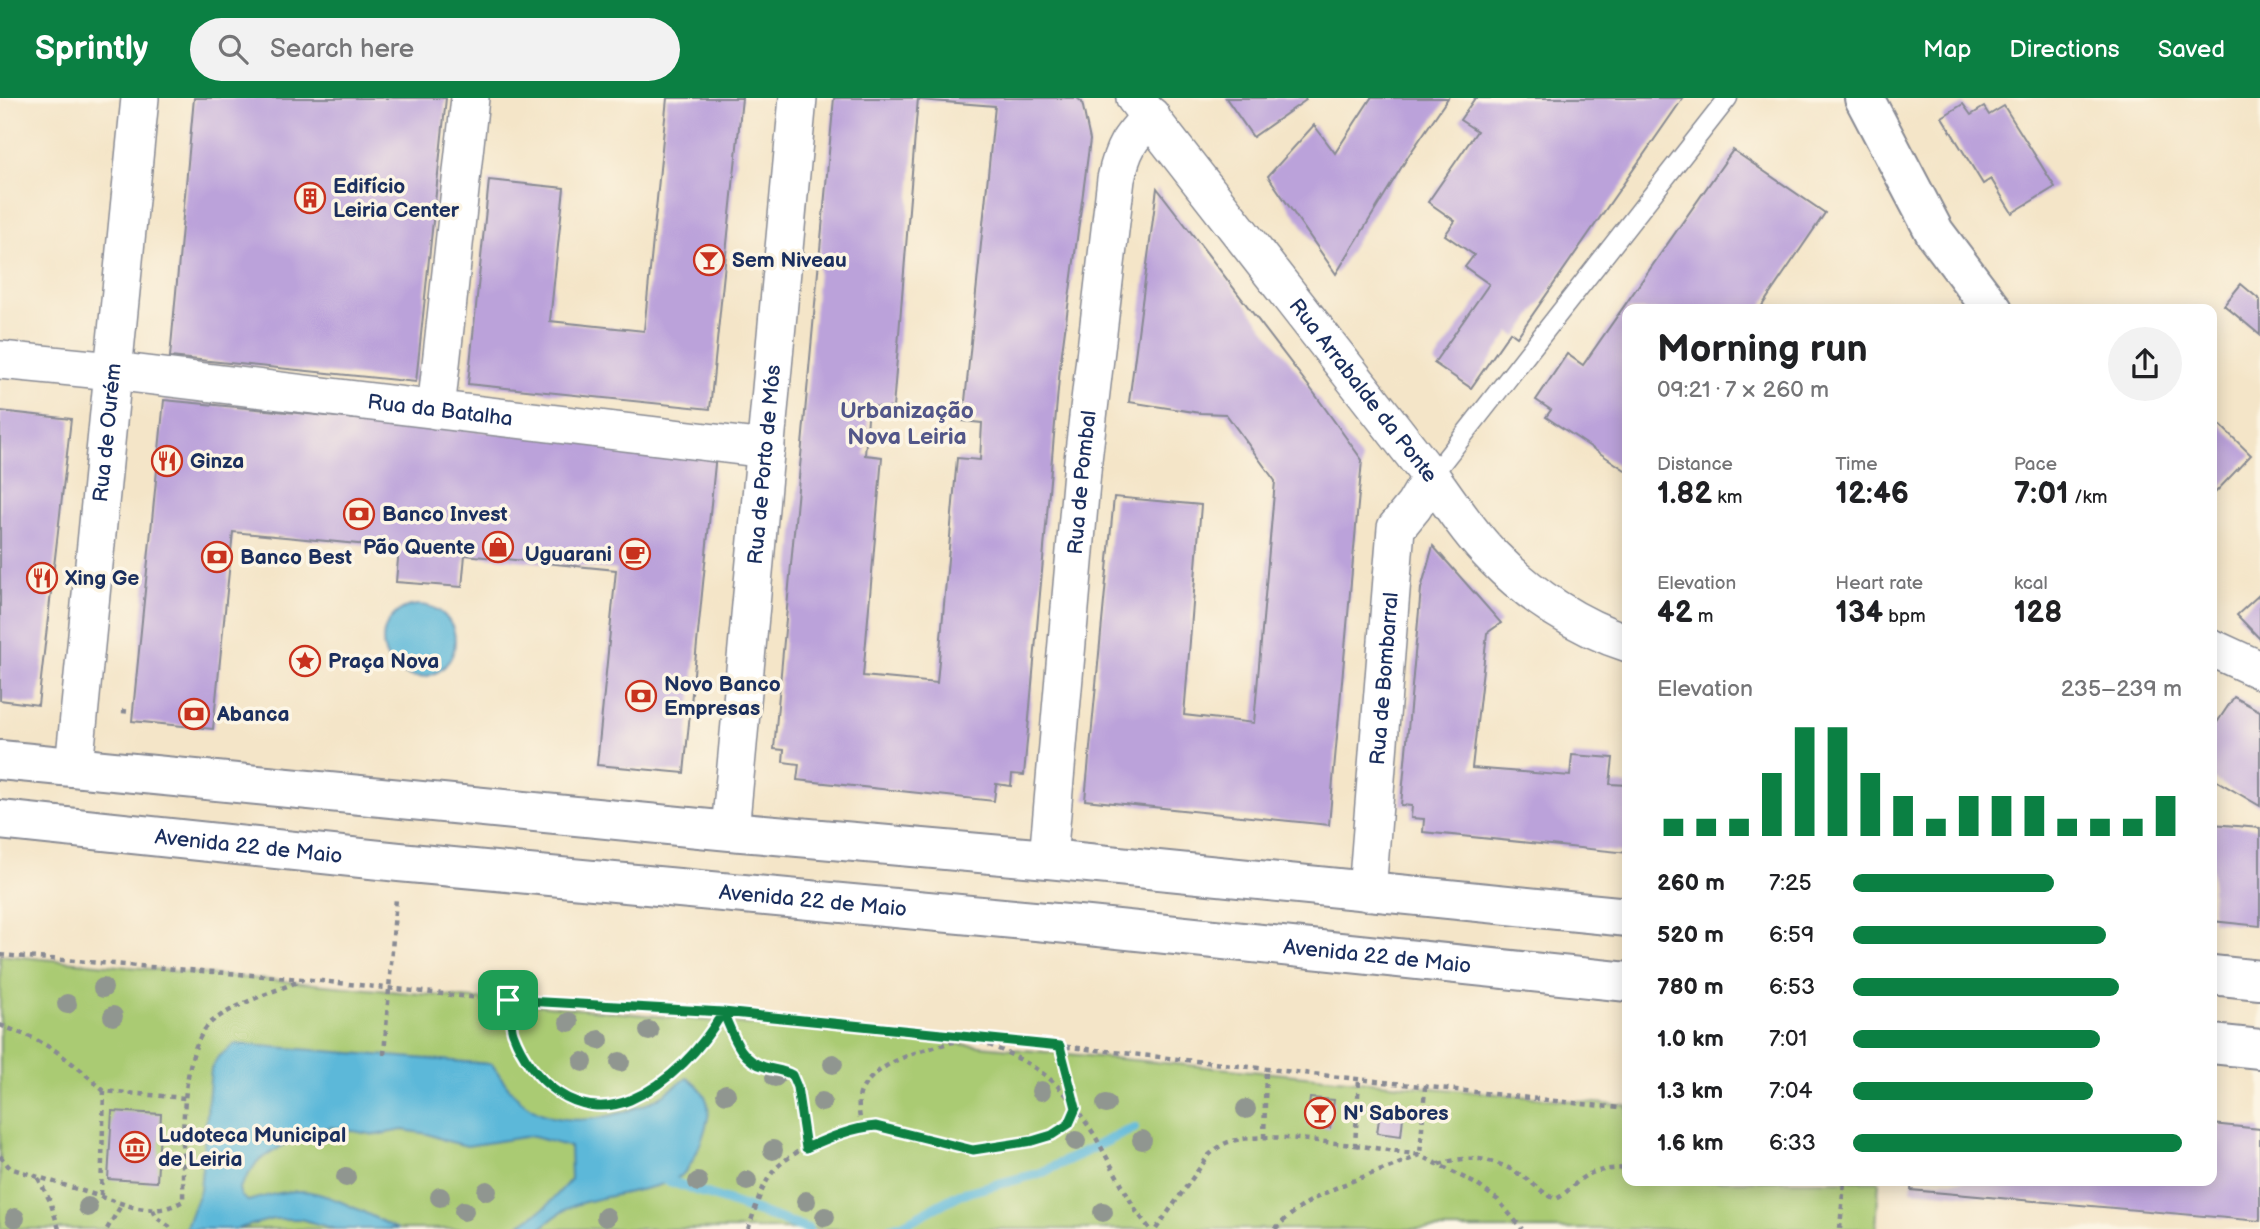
<!DOCTYPE html>
<html lang="en">
<head>
<meta charset="utf-8">
<style>
	:root { --surface:#fff; --page:#f2f2f2; --text:#202124; --muted:#757577; --accent:#0b8043 }
	body { margin:0; font-family:"Balsamiq Sans",sans-serif; background:var(--page); color:var(--text); height:100vh; display:flex; flex-direction:column; font-size:26px; white-space:nowrap }
	* { box-sizing:border-box; margin:0 }
	p { font-size:23px; color:var(--muted) }
	.icon { flex:none; width:38px; height:38px; fill:none; stroke:currentColor; stroke-width:2; stroke-linecap:round; stroke-linejoin:round }
	.map { position:relative; flex:1; overflow:hidden }
	.details { position:absolute; left:1622px; top:206px; width:595px; height:882px; display:flex; flex-direction:column; background:var(--surface); border-radius:14px; box-shadow:0 4px 18px #0003 }
	.details>* { flex:none }
	.pin { position:absolute; display:grid; place-items:center; width:60px; height:60px; color:#fff; margin:-30px; border-radius:14px; box-shadow:0 4px 10px #0006 }
	.round { display:grid; place-items:center; flex:none; width:74px; height:74px; border-radius:37px; background:var(--page) }
	.head { display:flex; align-items:center; justify-content:space-between; height:119px; padding:0 35px }
	h1 { font-size:38px; font-weight:700; line-height:52px }
	.figures { display:grid; grid-template-columns:repeat(3,1fr); gap:10px; height:119px; padding:7px 35px }
	.figures div { display:grid; align-content:center }
	.figures b { font-size:30px; font-weight:700 }
	.figures small { font-size:19px; font-weight:400 }
	.figures p { font-size:19px }
	.chart { height:196px; padding:14px 35px }
	.chart p { display:flex; justify-content:space-between }
	.chart svg { width:100%; height:126px; margin-top:7px; stroke:var(--accent); stroke-width:6 }
	ul { padding:0 35px; list-style:none; font-size:23px }
	li { display:grid; grid-template-columns:112px 84px 1fr; align-items:center; height:52px }
	li i { height:18px; border-radius:9px; background:var(--accent) }
	header { display:flex; align-items:center; gap:42px; box-sizing:border-box; height:98px; padding:0 35px; background:var(--accent); color:#fff }
	header strong { font-size:33px }
	nav { display:flex; gap:38px; margin-inline-start:auto; font-size:24px }
	.search { width:490px; height:63px; background:var(--page); display:flex; align-items:center; gap:18px; box-sizing:border-box; padding:0 24px; border-radius:38px; color:var(--muted); font-size:26px }
	.map>svg:first-child { display:block }
	.green { fill:#aacb73; stroke:#627d68; stroke-width:2 }
	.water { fill:#5bb8d9; stroke:#3b749c; stroke-width:2 }
	.lines { fill:none; stroke-linecap:round; stroke-linejoin:round }
	.stream { stroke:#5bb8d9; stroke-width:10 }
	.building { fill:#bba2da }
	.lane-casing { stroke:#888a93; stroke-width:21 }
	.street-casing { stroke:#888a93; stroke-width:40 }
	.secondary-casing { stroke:#888a93; stroke-width:42 }
	.primary-casing { stroke:#888a93; stroke-width:42 }
	.path { stroke:#888a93; stroke-width:4.5; stroke-dasharray:5 5; stroke-linecap:butt }
	.lane { stroke:#fff; stroke-width:18 }
	.street { stroke:#fff; stroke-width:37 }
	.secondary { stroke:#fff; stroke-width:38 }
	.primary { stroke:#fff; stroke-width:38 }
	.tree { fill:#909690 }
	.route-casing { stroke:#fff; stroke-width:14 }
	.route { stroke:#0b8043; stroke-width:9 }
	.labels { text-anchor:middle; stroke-width:7; stroke-linejoin:round; paint-order:stroke }
	.poi-label { font-size:21px; font-weight:bold; fill:#1b2f5e; stroke:#fcf5e5; text-anchor:start }
	.street-label { font-size:21px; fill:#1b2f5e; stroke:#fcf5e5 }
	.neighbourhood-label { font-size:23px; font-weight:bold; fill:#535789; stroke:#fcf5e5 }
</style>
</head>
<body>
<header>
<strong>Sprintly</strong>
<div class="search"><svg class="icon" aria-label="search" viewBox="0 0 24 24"><circle cx="10" cy="10" r="6"/><path d="M15 15l6 6"/></svg>Search here</div>
<nav><a>Map</a><a>Directions</a><a>Saved</a></nav>
</header>
<div class="map">
<svg width="2260" height="1131" viewBox="0 0 2260 1131">
	<rect width="100%" height="100%" fill="#fcf5e5"/>
	<filter id="ink" filterUnits="userSpaceOnUse"><feTurbulence type="fractalNoise" baseFrequency=".0143" numOctaves="2"/><feDisplacementMap in="SourceGraphic" scale="14" xChannelSelector="R" yChannelSelector="G"/><feConvolveMatrix kernelMatrix="1 2 1 2 8 2 1 2 1" color-interpolation-filters="sRGB"/></filter>
	<filter id="wash" filterUnits="userSpaceOnUse"><feTurbulence type="fractalNoise" baseFrequency=".00686" numOctaves="4" result="noise"/><feDisplacementMap in="SourceGraphic" scale="28" xChannelSelector="R" yChannelSelector="G"/><feGaussianBlur stdDeviation="1.57" result="paint"/><feColorMatrix in="noise" values="0 0 0 0 0 0 0 0 0 0 0 0 0 0 0 0 0 1.4 0 .05"/><feComposite in="paint" operator="in"/></filter>
	<g filter="url(#wash)">
		<rect width="100%" height="100%" fill="#f4e5c8"/>
		<polygon class="green" points="0,857 1627,1008 1628,1083 1879,1083 1876,1131 0,1131"/>
		<g class="water">
			<circle cx="419" cy="543" r="36"/>
			<path d="M 235,946 L 492,966 C 503,982 513,999 531,1010 C 563,1030 608,1021 641,1008 C 658,1002 673,990 687,980 C 701,987 711,1003 708,1020 C 704,1037 696,1061 684,1075 C 670,1092 595,1097 571,1109 C 559,1114 550,1123 540,1131 L 513,1131 L 546,1109 L 571,1081 L 570,1049 L 531,1038 L 467,1048 L 447,1043 L 428,1036 L 403,1032 L 375,1037 L 331,1029 L 290,1043 L 257,1064 L 239,1091 L 241,1098 L 248,1103 C 265,1098 282,1093 301,1093 C 329,1094 372,1119 398,1131 L 335,1131 L 300,1121 L 273,1121 L 236,1131 L 185,1131 L 200,1092 L 211,971 L 218,959 Z"/>
		</g>
		<g class="lines">
			<g class="stream">
				<polyline points="658,1079 808,1131"/>
				<polyline points="889,1131 904,1126 960,1096 1041,1075 1134,1030"/>
			</g>
		</g>
		<g id="blocks">
			<g class="building">
				<polygon points="194,0 446,0 416,284 170,259"/>
				<polygon points="667,0 742,0 710,311 468,286 489,82 564,90 550,223 644,233"/>
				<polygon points="834,0 918,0 893,310 869,308 865,357 882,359 863,578 937,585 957,360 980,362 982,325 963,323 995,8 920,2 920,0 1077,0 1082,4 1090,42 1060,269 1024,677 1012,676 1011,688 996,686 994,703 797,682 799,666 783,664 784,652 774,651"/>
				<polygon points="1226,0 1305,0 1306,2 1253,39"/>
				<polygon points="1371,0 1448,0 1409,57 1336,176 1268,78 1314,27 1335,55"/>
				<polygon points="1475,0 1683,0 1517,239 1510,234 1471,290 1434,265 1489,186 1465,169 1474,157 1445,137 1455,123 1428,104 1477,33 1460,22"/>
				<polygon points="1963,6 1971,17 1984,9 1989,17 2004,8 2055,89 2012,115 1991,81 1983,86 1942,19"/>
				<polygon points="1733,52 1825,115 1759,212 1628,212 1628,374 1546,319 1551,312 1536,302 1567,256 1583,267"/>
				<polygon points="1157,90 1314,295 1362,362 1329,727 1085,702 1114,399 1201,407 1184,617 1254,625 1275,383 1226,316 1200,315 1129,304"/>
				<polygon points="2241,186 2260,202 2260,237 2224,207"/>
				<polygon points="164,302 716,356 684,675 597,667 616,472 465,457 462,489 396,484 399,450 233,434 213,631 132,623"/>
				<polygon points="0,313 71,321 38,607 0,602"/>
				<polygon points="2212,319 2251,357 2212,398"/>
				<polygon points="1433,448 1501,525 1487,535 1472,670 1570,678 1572,657 1613,660 1610,686 1628,687 1628,755 1423,734 1424,721 1411,720 1412,708 1401,707 1421,491"/>
				<polygon points="2260,496 2260,541 2237,517"/>
				<polygon points="2234,599 2260,613 2260,708 2212,680 2212,632"/>
				<polygon points="2212,726 2260,730 2260,828 2212,823"/>
				<polygon points="1310,1000 1334,1002 1330,1030 1307,1027"/>
				<polygon points="1381,1007 1404,1010 1401,1038 1377,1035"/>
				<polygon points="112,1013 161,1016 157,1084 108,1081"/>
				<polygon points="2212,1026 2260,1031 2260,1123 1911,1092 1912,1083 2212,1083"/>
			</g>
		</g>
	</g>
	<g filter="url(#ink)">
		<use href="#blocks" fill-opacity="0" stroke="#888a93" stroke-width="2"/>
		<g class="lines">
			<g class="lane-casing">
				<polyline id="lane" points="1431,379 1728,0"/>
			</g>
			<g class="street-casing">
				<g id="street">
					<path id="s1" d="M 1135,0 L 1431,379 C 1451,406 1469,435 1493,459 C 1530,497 1578,529 1628,545"/>
					<path id="s2" d="M 0,262 L 113,273 L 766,351"/>
					<polyline points="436,312 470,0"/>
					<polyline points="2212,550 2260,572"/>
					<path id="s3" d="M 74,669 L 140,0"/>
					<path id="s4" d="M 730,733 L 798,0"/>
					<path id="s5" d="M 1048,761 L 1083,362 L 1116,81 C 1123,49 1129,41 1151,18"/>
					<path id="s6" d="M 1367,794 L 1396,430 L 1414,408 L 1431,379"/>
				</g>
			</g>
			<g class="secondary-casing">
				<polyline id="secondary" points="1864,0 1935,135 1993,212"/>
			</g>
			<g class="primary-casing">
				<g id="primary">
					<polyline points="0,662 730,733 1048,761 1628,819"/>
					<path id="s7" d="M 0,722 L 399,764 L 1089,828 L 1628,884"/>
					<polyline points="2212,877 2260,882"/>
					<polyline points="2212,946 2260,951"/>
				</g>
			</g>
			<g class="path">
				<polyline points="122,613 133,614"/>
				<polyline points="0,857 302,881 508,903 723,914 1060,948 1628,1011"/>
				<path d="M 508,903 C 510,913 510,925 513,935 C 530,982 577,1024 630,1002 C 670,985 701,950 723,914"/>
				<path d="M 723,914 C 733,936 739,962 765,969 C 775,972 783,972 792,977 L 797,989 L 806,1050"/>
				<polyline points="0,927 33,940 56,953 82,973 104,993 185,1000"/>
				<polyline points="1060,948 1076,1010 1094,1036 1136,1113 1150,1131"/>
				<polyline points="384,957 396,800"/>
				<path d="M 861,1029 C 860,1019 857,1006 860,996 C 874,961 933,949 966,941"/>
				<polyline points="1264,1040 1266,972"/>
				<polyline points="1355,1047 1420,1057 1425,989"/>
				<path d="M 0,1058 L 10,1070 L 133,1109 C 154,1113 164,1113 183,1103 C 184,1059 176,950 214,922 C 240,904 273,894 302,882"/>
				<path d="M 1439,1066 C 1468,1057 1492,1059 1519,1076 C 1532,1083 1541,1095 1556,1101 C 1564,1097 1567,1093 1574,1087 C 1589,1071 1607,1071 1628,1070"/>
				<polyline points="38,1080 50,1103 59,1131"/>
				<polyline points="101,1097 104,993"/>
				<polyline points="153,1112 157,1120 173,1131"/>
				<polyline points="107,1131 122,1106"/>
				<path d="M 748,1131 C 755,1113 760,1091 772,1075 C 791,1050 846,1030 876,1028 L 973,1052 L 1032,1043 L 1052,1037 L 1068,1026 L 1076,1010 C 1052,974 1017,958 977,942"/>
				<path d="M 1156,1131 L 1209,1057 C 1216,1051 1223,1045 1232,1043 C 1269,1034 1317,1044 1355,1047 L 1359,982"/>
				<path d="M 1275,1131 C 1319,1087 1366,1081 1420,1057 L 1476,1086 L 1498,1102 L 1522,1131"/>
				<polyline points="1840,1131 1844,1083"/>
			</g>
			<use href="#lane" class="lane"/>
			<use href="#street" class="street"/>
			<use href="#secondary" class="secondary"/>
			<use href="#primary" class="primary"/>
		</g>
		<g class="tree">
			<circle cx="103" cy="890" r="10"/>
			<circle cx="67" cy="906" r="10"/>
			<circle cx="113" cy="918" r="10"/>
			<circle cx="569" cy="924" r="10"/>
			<circle cx="649" cy="933" r="10"/>
			<circle cx="599" cy="942" r="10"/>
			<circle cx="583" cy="964" r="10"/>
			<circle cx="620" cy="964" r="10"/>
			<circle cx="833" cy="966" r="10"/>
			<circle cx="775" cy="979" r="10"/>
			<circle cx="1041" cy="993" r="10"/>
			<circle cx="726" cy="996" r="10"/>
			<circle cx="822" cy="1004" r="10"/>
			<circle cx="1106" cy="1006" r="10"/>
			<circle cx="1246" cy="1011" r="10"/>
			<circle cx="1142" cy="1042" r="10"/>
			<circle cx="1076" cy="1043" r="10"/>
			<circle cx="773" cy="1052" r="10"/>
			<circle cx="346" cy="1079" r="10"/>
			<circle cx="747" cy="1083" r="10"/>
			<circle cx="698" cy="1084" r="10"/>
			<circle cx="487" cy="1093" r="10"/>
			<circle cx="440" cy="1099" r="10"/>
			<circle cx="806" cy="1103" r="10"/>
			<circle cx="88" cy="1109" r="10"/>
			<circle cx="464" cy="1113" r="10"/>
			<circle cx="1103" cy="1114" r="10"/>
			<circle cx="606" cy="1119" r="10"/>
			<circle cx="825" cy="1119" r="10"/>
			<circle cx="15" cy="1120" r="10"/>
		</g>
	</g>
	<g class="lines" filter="url(#ink)">
		<g class="route-casing">
			<path id="route" d="M 508,902 L 723,914 C 733,936 739,962 765,969 C 775,972 783,972 792,977 L 797,989 L 806,1050 C 829,1040 851,1030 876,1028 L 973,1052 L 1032,1043 L 1052,1037 L 1069,1026 L 1076,1010 L 1060,948 L 723,914 C 702,950 670,985 630,1002 C 577,1024 530,982 513,935 C 510,925 510,913 508,902"/>
		</g>
		<use href="#route" class="route"/>
	</g>
	<defs>
		<g id="building-ring" transform="scale(1.575)"><circle r="9.5" fill="#fcf5e5" stroke="#c8321e" stroke-width="1.5"/><path d="M-4-6H4V6H1V3H-1V6H-4ZM-2.5-4.3h1.7v1.8h-1.7ZM.8-4.3h1.7v1.8H.8ZM-2.5-1h1.7V.8h-1.7ZM.8-1h1.7V.8H.8Z" fill="#c8321e"/></g>
		<g id="bar-ring" transform="scale(1.575)"><circle r="9.5" fill="#fcf5e5" stroke="#c8321e" stroke-width="1.5"/><path d="M-6-5H6L.8 .8V4.5H3.5V6h-7V4.5H-.8V.8Z" fill="#c8321e"/></g>
		<g id="restaurant-ring" transform="scale(1.575)"><circle r="9.5" fill="#fcf5e5" stroke="#c8321e" stroke-width="1.5"/><path d="M-5-6h1v4h1v-4h1v4h1v-4h1v5L-1.5 .5V6h-2V.5L-5-1ZM5-6V6H3V1.5H1.5Q1.5-4 5-6Z" fill="#c8321e"/></g>
		<g id="bank-ring" transform="scale(1.575)"><circle r="9.5" fill="#fcf5e5" stroke="#c8321e" stroke-width="1.5"/><path d="M-6-4H6V4H-6ZM0-2.3a2.3 2.3 0 1 0 0 4.6a2.3 2.3 0 1 0 0-4.6Z" fill="#c8321e"/></g>
		<g id="shop-ring" transform="scale(1.575)"><circle r="9.5" fill="#fcf5e5" stroke="#c8321e" stroke-width="1.5"/><path d="M-5-2.5h2.3a2.7 3.5 0 0 1 5.4 0H5L5.5 6h-11ZM-1.5-2.5h3a1.5 2.3 0 0 0-3 0Z" fill="#c8321e"/></g>
		<g id="cafe-ring" transform="scale(1.575)"><circle r="9.5" fill="#fcf5e5" stroke="#c8321e" stroke-width="1.5"/><path d="M-5.5-4.5H6V0H3Q3 3.5 0 3.5H-2.5Q-5.5 3.5-5.5 0ZM3-3.2v2h1.7v-2ZM-6 4.5H4V6H-6Z" fill="#c8321e"/></g>
		<g id="sight-ring" transform="scale(1.575)"><circle r="9.5" fill="#fcf5e5" stroke="#c8321e" stroke-width="1.5"/><path d="M0-6L1.8-2.2L6-1.7L2.9 1.2L3.7 5.4L0 3.3L-3.7 5.4L-2.9 1.2L-6-1.7L-1.8-2.2Z" fill="#c8321e"/></g>
		<g id="museum-ring" transform="scale(1.575)"><circle r="9.5" fill="#fcf5e5" stroke="#c8321e" stroke-width="1.5"/><path d="M0-6L6-3V-2H-6V-3ZM-5-1h2V3h-2ZM-1-1h2V3h-2ZM3-1h2V3H3ZM-6 4H6V6H-6Z" fill="#c8321e"/></g>
	</defs>
	<g fill-rule="evenodd">
		<use href="#building-ring" x="310" y="100"/>
		<use href="#bar-ring" x="709" y="162"/>
		<use href="#restaurant-ring" x="167" y="363"/>
		<use href="#bank-ring" x="359" y="416"/>
		<use href="#shop-ring" x="498" y="449"/>
		<use href="#cafe-ring" x="635" y="456"/>
		<use href="#bank-ring" x="217" y="459"/>
		<use href="#restaurant-ring" x="42" y="480"/>
		<use href="#sight-ring" x="305" y="563"/>
		<use href="#bank-ring" x="641" y="598"/>
		<use href="#bank-ring" x="194" y="616"/>
		<use href="#bar-ring" x="1320" y="1015"/>
		<use href="#museum-ring" x="135" y="1049"/>
	</g>
	<g class="labels">
		<g class="poi-label">
			<text x="333" y="95">Edifício<tspan x="333" dy="24">Leiria Center</tspan></text>
			<text x="732" y="169">Sem Niveau</text>
			<text x="190" y="370">Ginza</text>
			<text x="382" y="423">Banco Invest</text>
			<text x="475" y="456" text-anchor="end">Pão Quente</text>
			<text x="612" y="463" text-anchor="end">Uguarani</text>
			<text x="240" y="466">Banco Best</text>
			<text x="65" y="487">Xing Ge</text>
			<text x="328" y="570">Praça Nova</text>
			<text x="664" y="593">Novo Banco<tspan x="664" dy="24">Empresas</tspan></text>
			<text x="217" y="623">Abanca</text>
			<text x="1343" y="1022">N' Sabores</text>
			<text x="158" y="1044">Ludoteca Municipal<tspan x="158" dy="24">de Leiria</tspan></text>
		</g>
		<g class="street-label">
			<text dy="7" stroke="none"><textPath href="#s1" startOffset="371">Rua Arrabalde da Ponte</textPath></text>
			<text dy="7" stroke="none"><textPath href="#s2" startOffset="443">Rua da Batalha</textPath></text>
			<text dy="7" stroke="none"><textPath href="#s3" startOffset="336">Rua de Ourém</textPath></text>
			<text dy="7" stroke="none"><textPath href="#s4" startOffset="368">Rua de Porto de Mós</textPath></text>
			<text dy="7" stroke="none"><textPath href="#s5" startOffset="378">Rua de Pombal</textPath></text>
			<text dy="7" stroke="none"><textPath href="#s6" startOffset="214">Rua de Bombarral</textPath></text>
			<text dy="7" stroke="none"><textPath href="#s7" startOffset="250">Avenida 22 de Maio</textPath></text>
			<text dy="7" stroke="none"><textPath href="#s7" startOffset="817">Avenida 22 de Maio</textPath></text>
			<text dy="7" stroke="none"><textPath href="#s7" startOffset="1384">Avenida 22 de Maio</textPath></text>
		</g>
		<g class="neighbourhood-label">
			<text x="907" y="320">Urbanização<tspan x="907" dy="26">Nova Leiria</tspan></text>
		</g>
	</g>
</svg>
<div class="pin" style="left:508px;top:902px;background:#1e9e55"><svg class="icon" aria-label="arrive" viewBox="0 0 24 24"><path d="M6 21V4h12l-3 4 3 4H6"/></svg></div>
<section class="details">
<div class="head"><div><h1>Morning run</h1><p>09:21 · 7 × 260 m</p></div><a class="round"><svg class="icon" aria-label="share" viewBox="0 0 24 24"><path d="M12 15V3M7 8l5-5 5 5M5 13v7h14v-7"/></svg></a></div>
<div class="figures">
<div><p>Distance</p><b>1.82<small> km</small></b></div>
<div><p>Time</p><b>12:46</b></div>
<div><p>Pace</p><b>7:01<small> /km</small></b></div>
</div>
<div class="figures">
<div><p>Elevation</p><b>42<small> m</small></b></div>
<div><p>Heart rate</p><b>134<small> bpm</small></b></div>
<div><p>kcal</p><b>128</b></div>
</div>
<div class="chart"><p><span>Elevation</span>235–239 m</p>
<svg viewBox="0 0 160 44" preserveAspectRatio="none"><path d="M5 44V38M15 44V38M25 44V38M35 44V22M45 44V6M55 44V6M65 44V22M75 44V30M85 44V38M95 44V30M105 44V30M115 44V30M125 44V38M135 44V38M145 44V38M155 44V30"/></svg>
</div>
<ul>
<li><b>260 m</b>7:25<i style="width:61%"></i></li>
<li><b>520 m</b>6:59<i style="width:77%"></i></li>
<li><b>780 m</b>6:53<i style="width:81%"></i></li>
<li><b>1.0 km</b>7:01<i style="width:75%"></i></li>
<li><b>1.3 km</b>7:04<i style="width:73%"></i></li>
<li><b>1.6 km</b>6:33<i style="width:100%"></i></li>
</ul>
</section>
</div>
</body>
</html>
